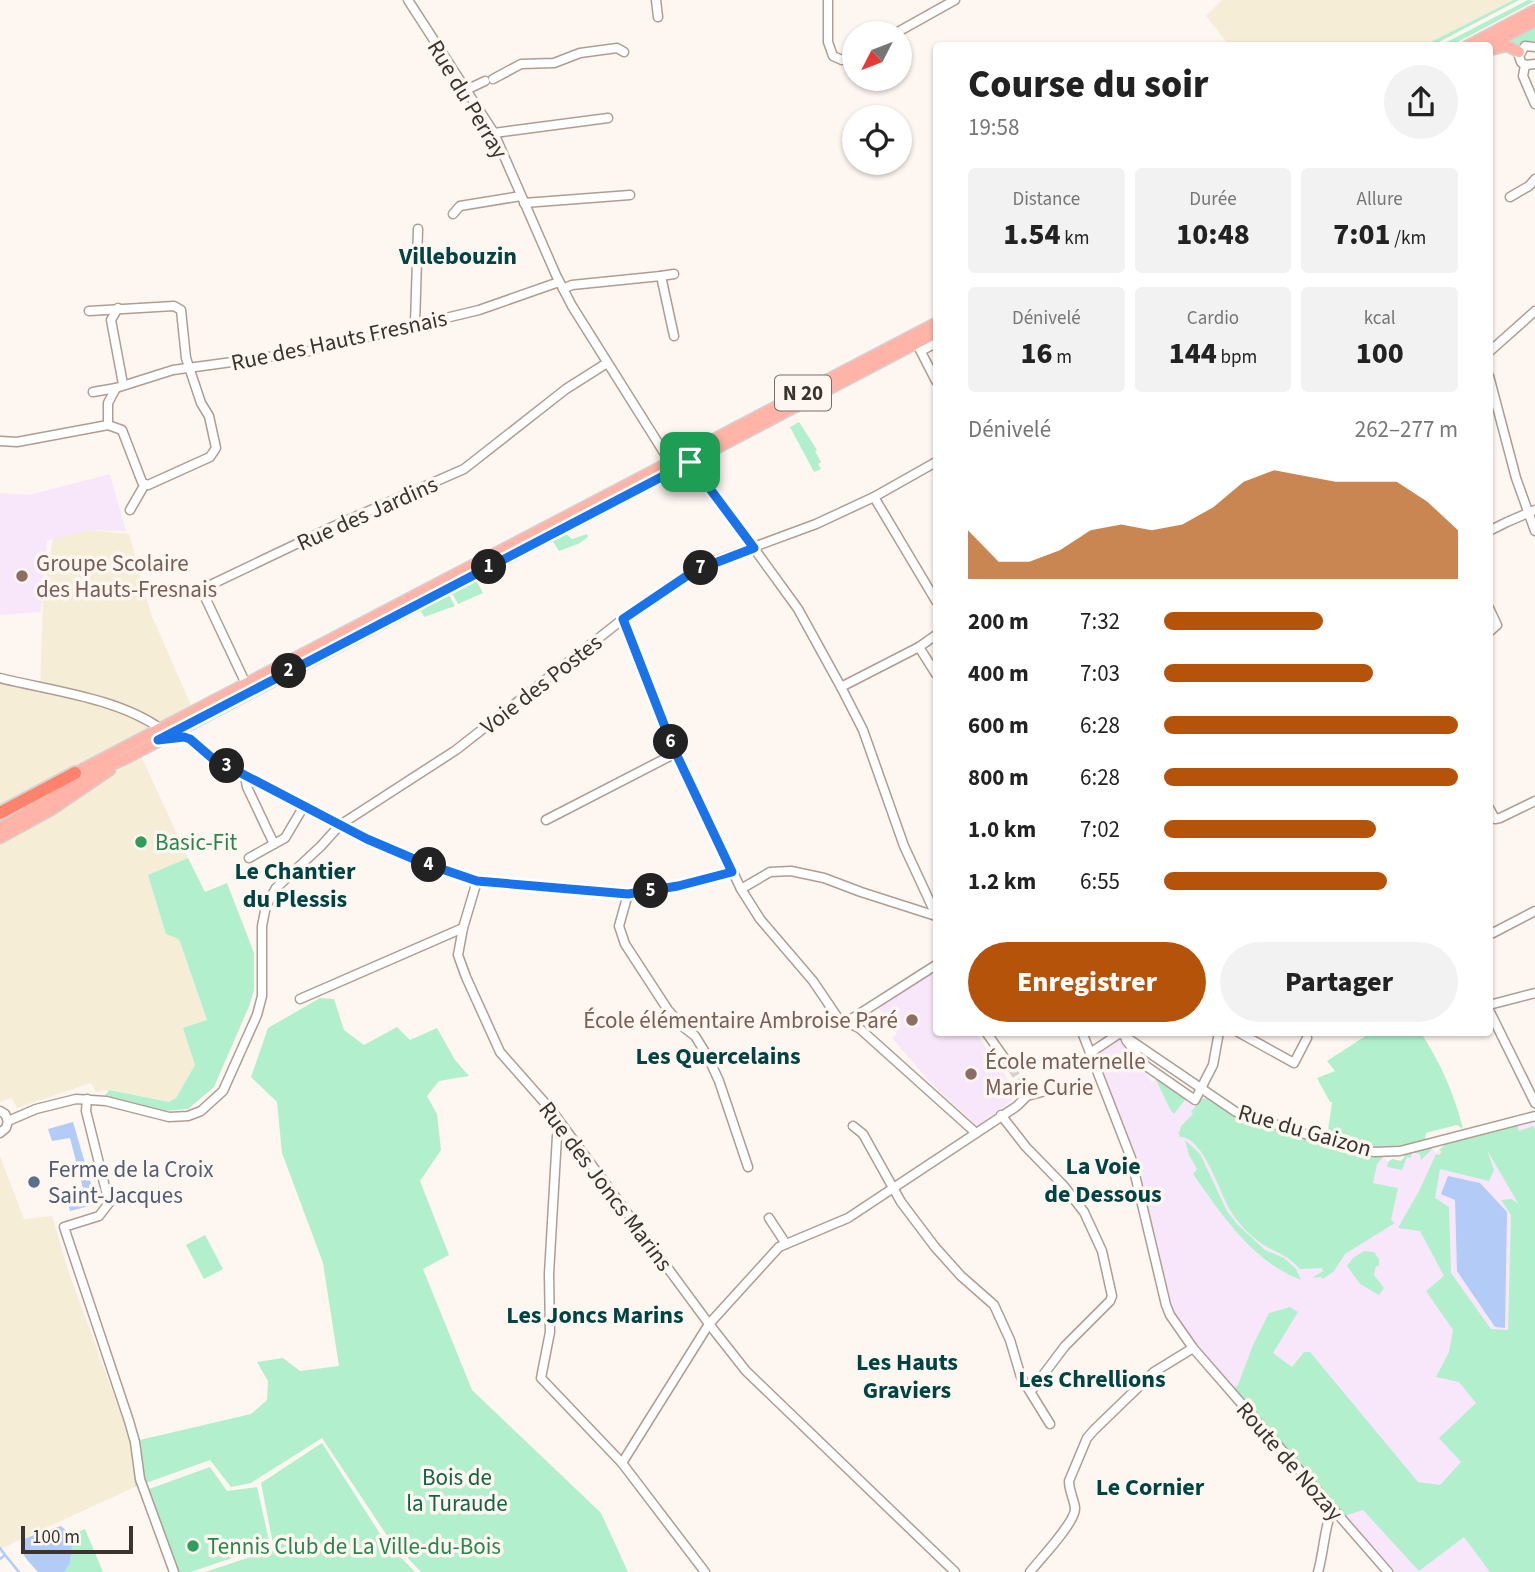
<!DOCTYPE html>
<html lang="fr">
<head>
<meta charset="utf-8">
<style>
	:root { --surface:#fff; --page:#f2f2f2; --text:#222; --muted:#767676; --accent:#b45309 }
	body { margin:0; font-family:"Source Sans 3",sans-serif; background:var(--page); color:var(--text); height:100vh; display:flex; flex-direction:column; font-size:26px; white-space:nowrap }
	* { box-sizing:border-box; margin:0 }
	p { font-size:23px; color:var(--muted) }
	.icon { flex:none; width:38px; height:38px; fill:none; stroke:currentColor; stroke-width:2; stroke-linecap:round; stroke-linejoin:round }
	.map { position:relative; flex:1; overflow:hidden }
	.drawer { position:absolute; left:933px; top:42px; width:560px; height:994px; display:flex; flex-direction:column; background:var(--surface); border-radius:7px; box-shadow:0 2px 5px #0004 }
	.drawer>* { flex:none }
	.needle { width:46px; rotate:228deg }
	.buttons { position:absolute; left:842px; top:21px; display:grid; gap:14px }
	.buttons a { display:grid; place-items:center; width:70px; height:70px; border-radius:50%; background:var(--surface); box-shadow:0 2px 5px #0004; font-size:35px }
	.scale { position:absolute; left:21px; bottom:18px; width:112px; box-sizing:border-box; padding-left:7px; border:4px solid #3a332e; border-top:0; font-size:19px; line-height:24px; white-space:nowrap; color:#3a332e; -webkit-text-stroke:5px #fef6f1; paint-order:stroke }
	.pin { position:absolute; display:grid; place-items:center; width:60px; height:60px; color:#fff; margin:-30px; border-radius:14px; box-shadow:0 4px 10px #0006 }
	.km { position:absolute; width:35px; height:35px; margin:-18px; border-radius:50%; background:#222; color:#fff; font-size:19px; line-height:35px; text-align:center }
	.round { display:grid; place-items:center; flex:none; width:74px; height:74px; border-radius:37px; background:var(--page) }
	.head { display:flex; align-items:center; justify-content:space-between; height:119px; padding:0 35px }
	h1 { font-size:38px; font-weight:800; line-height:52px }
	.stats { display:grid; grid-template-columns:repeat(3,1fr); gap:10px; height:119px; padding:7px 35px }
	.stats div { display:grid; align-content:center; border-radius:7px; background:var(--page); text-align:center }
	.stats b { font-size:30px; font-weight:800 }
	.stats small { font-size:19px; font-weight:400 }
	.stats p { font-size:19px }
	.chart { height:196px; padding:14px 35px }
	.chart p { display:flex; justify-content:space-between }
	.chart svg { width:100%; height:126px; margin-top:7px; fill:var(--accent); opacity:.7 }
	.button { display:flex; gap:14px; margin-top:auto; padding:14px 35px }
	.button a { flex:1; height:80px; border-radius:42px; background:var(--accent); color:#fff; font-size:28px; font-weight:800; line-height:80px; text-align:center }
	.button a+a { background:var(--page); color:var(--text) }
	ul { padding:0 35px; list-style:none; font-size:23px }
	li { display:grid; grid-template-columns:112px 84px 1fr; align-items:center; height:52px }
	li i { height:18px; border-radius:9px; background:var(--accent) }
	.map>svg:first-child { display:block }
	.commercial { fill:#f6edd7 }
	.education { fill:#f8e7fa }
	.green { fill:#b2efcd; fill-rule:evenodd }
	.water { fill:#b2cbf7 }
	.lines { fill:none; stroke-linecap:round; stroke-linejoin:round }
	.stream { stroke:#b2cbf7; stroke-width:2.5 }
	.minor-tunnel { stroke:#d7cfca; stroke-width:8; stroke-dasharray:8 4; stroke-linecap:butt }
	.minor-casing { stroke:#b09d92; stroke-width:11 }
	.major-casing { stroke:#d4d2d1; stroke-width:13 }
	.highway-casing { stroke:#d4d2d1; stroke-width:16 }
	.minor { stroke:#fff; stroke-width:8 }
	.major { stroke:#ffb4a7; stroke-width:10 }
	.highway { stroke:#ff826c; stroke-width:12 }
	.route-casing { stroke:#fff; stroke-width:14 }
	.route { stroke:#1a73e8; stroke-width:9 }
	.education-dot { fill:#8d6e63; stroke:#fef6f1; stroke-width:2.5 }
	.leisure-dot { fill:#2e9e5b; stroke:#fef6f1; stroke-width:2.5 }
	.service-dot { fill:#5c6f8a; stroke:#fef6f1; stroke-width:2.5 }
	.labels { text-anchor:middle; stroke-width:7; stroke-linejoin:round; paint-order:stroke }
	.shield { fill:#fef6f1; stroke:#756e68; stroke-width:2 }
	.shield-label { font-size:21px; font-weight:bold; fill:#3a332e }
	.street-label { font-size:23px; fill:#3a332e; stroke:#fef6f1 }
	.education-label { font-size:23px; fill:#785e54; stroke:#fef6f1; text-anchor:start }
	.leisure-label { font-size:23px; fill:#27864d; stroke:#fef6f1; text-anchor:start }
	.service-label { font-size:23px; fill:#4e5e75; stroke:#fef6f1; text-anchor:start }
	.park-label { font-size:23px; fill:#156342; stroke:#fef6f1 }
	.neighbourhood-label { font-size:24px; font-weight:bold; fill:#004343; stroke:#fef6f1 }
</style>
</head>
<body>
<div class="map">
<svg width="1535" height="1572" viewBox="0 0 1535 1572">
	<rect width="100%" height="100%" fill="#fef6f1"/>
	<g class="commercial">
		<polygon points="1222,0 1519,0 1433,45 1229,45 1206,16"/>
		<polygon points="89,530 129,534 151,614 191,705 161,722 161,729 135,743 188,858 149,876 179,939 207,1021 195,1065 176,1098 169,1102 109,1090 96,1092 91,1083 17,1108 12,1098 0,1102 0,683 40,693 43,598 53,538"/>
		<polygon points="0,1156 24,1219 52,1216 69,1273 131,1442 135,1487 0,1549"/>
	</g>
	<g class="education">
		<polygon points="110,474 126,531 89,530 47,541 41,612 0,615 0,493 29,495"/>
		<polygon points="933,972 936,977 936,1032 948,1033 934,1043 951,1033 976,1033 1018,1095 977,1126 929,1081 892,1038 897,1033 878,1007"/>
		<polygon points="1117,1040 1122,1040 1152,1082 1159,1077 1187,1097 1186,1101 1194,1107 1201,1099 1207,1098 1233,1114 1262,1126 1321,1143 1381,1156 1388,1162 1392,1159 1401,1161 1407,1153 1430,1147 1436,1153 1447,1143 1535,1121 1535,1572 1394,1572 1196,1346 1175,1316 1170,1304 1134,1150 1094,1054"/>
	</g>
	<g class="green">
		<polygon points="1514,0 1519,0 1433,45 1425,45"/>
		<polygon points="1528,0 1535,1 1452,45 1441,45"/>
		<polygon points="1535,26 1535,41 1525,41 1516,46 1506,42 1506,40"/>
		<polygon points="799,422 817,450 815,451 821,462 818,464 821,469 814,472 790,427"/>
		<polygon points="565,533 572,539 587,534 588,537 578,544 559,551 552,540"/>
		<polygon points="476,580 483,593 458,604 452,593"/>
		<polygon points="449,595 455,606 424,617 420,609"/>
		<polygon points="188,858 205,892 227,883 254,953 254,990 250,1004 214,1087 188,1109 164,1111 104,1097 109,1090 169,1102 176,1098 195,1065 183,1028 207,1020 179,939 166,934 148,875"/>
		<polygon points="320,998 334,999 344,1030 364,1045 397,1027 410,1040 437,1028 455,1060 469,1076 439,1081 427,1096 437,1114 441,1150 420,1181 449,1255 423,1269 472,1390 601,1513 628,1572 421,1572 388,1537 322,1438 251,1483 231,1487 210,1460 135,1487 131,1442 251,1414 267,1400 268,1381 257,1362 283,1358 300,1371 339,1366 323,1263 282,1153 277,1102 251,1077 268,1028"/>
		<path d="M 1370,1033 L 1399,1033 L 1403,1036 L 1421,1033 C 1441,1064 1454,1093 1463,1129 L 1457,1125 L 1429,1132 L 1426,1133 L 1425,1141 L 1395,1149 L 1374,1148 L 1327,1137 L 1332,1102 L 1330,1102 L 1317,1078 L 1335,1071 L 1327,1061 Z"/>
		<polygon points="1159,1077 1187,1097 1174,1114 1171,1111 1156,1080"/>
		<path d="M 1207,1098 C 1251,1127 1329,1149 1381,1156 L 1383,1157 L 1377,1164 L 1373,1183 L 1398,1188 L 1391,1220 L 1395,1223 L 1345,1254 L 1334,1271 L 1323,1279 L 1321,1277 L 1312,1278 L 1323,1271 L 1322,1268 L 1300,1269 C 1289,1257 1282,1255 1269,1248 C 1254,1240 1239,1225 1230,1210 C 1220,1193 1203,1136 1180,1137 L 1178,1132 L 1180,1131 L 1181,1126 L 1193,1114 L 1191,1112 L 1201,1099 Z"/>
		<path d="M 1517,1125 L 1519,1131 L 1533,1126 L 1535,1129 L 1535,1572 L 1490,1572 L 1464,1537 L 1419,1571 L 1363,1510 L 1344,1516 L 1234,1388 L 1238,1385 L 1253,1345 L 1269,1313 L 1290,1307 L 1298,1312 L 1273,1353 L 1292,1367 L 1304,1352 L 1310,1352 L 1418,1482 L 1440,1485 L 1461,1462 L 1439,1438 L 1476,1403 L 1459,1382 L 1436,1377 L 1449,1352 L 1453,1330 L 1426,1291 L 1444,1276 L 1420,1231 L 1398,1228 L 1419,1191 L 1436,1154 L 1439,1155 L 1442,1152 L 1439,1150 L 1447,1143 ZM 1487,1150 L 1518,1203 L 1511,1199 L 1501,1200 L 1511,1215 L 1508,1330 L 1491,1329 L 1451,1273 L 1449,1207 L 1435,1198 L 1440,1169 L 1489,1181 L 1494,1170 Z"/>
		<path d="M 1185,1140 L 1200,1154 L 1227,1211 L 1237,1224 L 1265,1250 L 1284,1258 L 1296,1269 L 1301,1280 C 1252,1261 1222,1215 1193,1174 L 1197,1169 L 1189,1155 Z"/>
		<polygon points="1430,1147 1432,1149 1421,1160 1420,1154 1412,1152 1411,1158 1407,1157 1402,1170 1387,1167 1388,1162 1392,1159 1401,1161 1407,1153"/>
		<polygon points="205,1235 223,1269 204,1279 186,1245"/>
		<polygon points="1364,1251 1374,1252 1379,1259 1379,1266 1376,1266 1374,1275 1384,1288 1379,1295 1360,1284 1347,1266 1353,1258"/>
		<polygon points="322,1443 384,1540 415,1572 205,1572 274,1549 261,1483"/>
		<polygon points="210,1467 227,1491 257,1487 270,1545 191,1572 177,1572 149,1489"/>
		<polygon points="85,1529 103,1572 64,1572 70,1563 73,1534"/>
	</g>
	<g class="water">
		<polygon points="73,1122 97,1204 70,1211 68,1203 85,1196 70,1138 52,1141 48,1129"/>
		<polygon points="1448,1176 1480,1183 1507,1212 1505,1328 1495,1327 1457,1271 1455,1200 1441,1194"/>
		<path d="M 61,1526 L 73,1537 L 70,1563 L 64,1572 L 38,1572 C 29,1561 18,1554 23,1539 Z"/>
	</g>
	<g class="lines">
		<g class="stream">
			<polyline points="0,1548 5,1555"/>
			<polyline points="0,1559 5,1555 19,1572"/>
		</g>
		<polyline class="minor-tunnel" points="1005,1059 1022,1084"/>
		<g class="minor-casing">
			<g id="minor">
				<polyline points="408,0 494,133 556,275 572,306 670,462 674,462"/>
				<polyline points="656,0 658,17"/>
				<polyline points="828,0 828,42 833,56 842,60 854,56"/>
				<polyline points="896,33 955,0"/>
				<polyline points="1535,47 1525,46 1519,56 1521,62 1525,65 1535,64"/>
				<polyline points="1525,65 1523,76 1535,104"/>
				<polyline points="493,79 521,64 554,63 580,53 617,48 624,52"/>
				<polyline points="466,90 485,81"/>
				<polyline points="494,133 608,118"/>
				<polyline points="1510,197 1529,186 1535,179"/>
				<polyline points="524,203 630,195"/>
				<polyline points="453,214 460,206 521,196"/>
				<polyline points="661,276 674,274"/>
				<polyline points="563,289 572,285 661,276 674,336"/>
				<polyline points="118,308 111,320 123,384"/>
				<polyline points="89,311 174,306 181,310 186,358 201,403 209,416 216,448 210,457 148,485 145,484"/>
				<polyline points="415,324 418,229"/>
				<polyline points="917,344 936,381"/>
				<polyline points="921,351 936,343"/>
				<polyline points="1489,352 1535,311"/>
				<polyline points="1489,376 1516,478 1535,531"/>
				<polyline points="93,392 116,388 173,370 305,352 479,310 559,282"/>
				<polyline points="108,425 108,403 116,388"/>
				<polyline points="0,441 17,442 108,425 122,430 142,482 145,484"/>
				<polyline points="687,462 700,474 798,609 841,687 863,730 904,846 936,915"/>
				<polyline points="874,497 936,601"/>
				<polyline points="130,510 145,484"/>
				<polyline points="1489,531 1507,522 1535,510"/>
				<polyline points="1489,608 1497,625 1489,632"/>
				<polyline points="623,619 672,745 741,889 760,919 813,981 838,1018 859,1028 976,1133"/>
				<polyline points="936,635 919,647 936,674"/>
				<path d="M 0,678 C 52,691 118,698 161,729"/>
				<polyline points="246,684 204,595 204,588 332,527 464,469 566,389 607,363"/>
				<polyline points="841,687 919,647"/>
				<polyline points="168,739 184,737 189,739 212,758 367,839 421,862 477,881 628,894 678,886 732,872"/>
				<polyline points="245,776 247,787 274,844 285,838 304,806"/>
				<polyline points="1489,808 1495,819 1500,818 1535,801"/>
				<polyline points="546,820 676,753"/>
				<polyline points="249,858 274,844"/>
				<polyline points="477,881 463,928 458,955 466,977 500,1052 552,1111 709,1324 746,1371 955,1572"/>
				<polyline points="741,889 770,872 791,871 824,878 861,892 936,916"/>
				<polyline points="628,894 619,926 625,944 668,1010 682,1026 695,1036 708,1057 719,1081 748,1167"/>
				<polyline points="1489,935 1535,911"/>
				<polyline points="300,999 463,928"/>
				<polyline points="1489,1005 1535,993"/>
				<polyline points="1489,1010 1535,1103"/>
				<polyline points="845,1023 936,965"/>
				<polyline points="986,1032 1005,1059"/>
				<polyline points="1082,1032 1131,1158 1166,1305 1170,1315 1193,1348 1388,1572"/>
				<polyline points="1238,1032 1294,1063 1307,1038"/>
				<polyline points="1120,1033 1236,1112 1324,1140 1374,1152 1400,1151 1535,1116"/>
				<polyline points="1126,1040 1146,1066 1195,1100 1213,1065 1219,1032"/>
				<polyline points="1090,1053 1120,1033"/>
				<polyline points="1022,1084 1027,1096"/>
				<polyline points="87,1099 86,1111 109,1203 99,1216 64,1227 129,1421 135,1442 140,1479 174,1572"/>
				<polyline points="0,1111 5,1114 8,1121"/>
				<polyline points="1001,1115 1026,1147 1063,1185 1084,1212 1102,1251 1112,1296 1110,1301 1065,1346 1031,1391"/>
				<polyline points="8,1121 36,1109 76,1099 106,1101 169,1117 188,1116 201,1111 223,1091 257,1015 262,996 262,926 266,906 276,888 321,846 340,825 456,750 623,619 677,582 713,562 816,524 874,497 936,462"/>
				<polyline points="562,1126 557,1136 549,1274 550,1332 541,1378 622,1463 705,1572"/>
				<polyline points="853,1126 863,1134 901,1202 935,1247 961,1276 994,1305 1010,1340 1021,1377 1050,1424"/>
				<polyline points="0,1133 6,1128 8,1121"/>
				<polyline points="769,1218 786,1244"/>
				<polyline points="622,1463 709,1324 779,1247 848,1218 1017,1106 1027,1096 1042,1092"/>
				<path d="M 1030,1572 C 1040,1559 1076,1522 1075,1508 C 1074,1499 1069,1491 1069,1481 L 1087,1438 L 1094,1430 L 1154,1372 L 1193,1348"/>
				<path d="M 1318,1572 C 1324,1551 1324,1529 1332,1509"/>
			</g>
		</g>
		<g class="major-casing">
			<g id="major">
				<polyline points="1467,46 1535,10"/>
				<polyline points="1488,46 1535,21"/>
				<polyline points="1490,50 1507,46 1519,52"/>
				<polyline points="75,773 936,323"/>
				<polyline points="0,828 97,771 125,759 936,333"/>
				<polyline points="0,838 51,810 110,770"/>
			</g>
		</g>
		<g class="highway-casing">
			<polyline id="highway" points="0,813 75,773"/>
		</g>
		<use href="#minor" class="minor"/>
		<use href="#major" class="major"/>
		<use href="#highway" class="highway"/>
	</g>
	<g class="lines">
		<g class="route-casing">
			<polygon id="route" points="690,462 754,548 694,571 623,619 672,745 732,872 678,886 628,894 477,881 421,862 367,839 212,758 190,739 184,737 158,740"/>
		</g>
		<use href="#route" class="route"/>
	</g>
	<g class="education-dot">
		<circle cx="22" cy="576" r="7"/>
		<circle cx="912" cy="1020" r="7"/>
		<circle cx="971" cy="1074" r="7"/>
	</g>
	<g class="leisure-dot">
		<circle cx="141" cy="842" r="7"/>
		<circle cx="193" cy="1546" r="7"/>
	</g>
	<circle class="service-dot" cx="34" cy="1182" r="7"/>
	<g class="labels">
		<rect class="shield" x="775" y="375.5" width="56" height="35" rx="5"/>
		<g class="shield-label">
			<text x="803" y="400">N 20</text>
		</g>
		<g class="street-label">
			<text transform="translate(468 99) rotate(59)" y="8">Rue du Perray</text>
			<text transform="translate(339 340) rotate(-12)" y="8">Rue des Hauts Fresnais</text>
			<text transform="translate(367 513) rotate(-24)" y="8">Rue des Jardins</text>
			<text transform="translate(541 684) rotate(-38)" y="8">Voie des Postes</text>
			<text transform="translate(1305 1130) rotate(16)" y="8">Rue du Gaizon</text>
			<text transform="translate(606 1186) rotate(53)" y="8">Rue des Joncs Marins</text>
			<text transform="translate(1290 1461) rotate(49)" y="8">Route de Nozay</text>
		</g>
		<g class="education-label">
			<text x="36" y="571">Groupe Scolaire<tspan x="36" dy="26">des Hauts-Fresnais</tspan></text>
			<text x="898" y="1028" text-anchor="end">École élémentaire Ambroise Paré</text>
			<text x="985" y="1069">École maternelle<tspan x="985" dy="26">Marie Curie</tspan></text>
		</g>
		<g class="leisure-label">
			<text x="155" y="850">Basic-Fit</text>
			<text x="207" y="1554">Tennis Club de La Ville-du-Bois</text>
		</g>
		<g class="service-label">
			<text x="48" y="1177">Ferme de la Croix<tspan x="48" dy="26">Saint-Jacques</tspan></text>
		</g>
		<g class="park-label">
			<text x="457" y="1485">Bois de<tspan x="457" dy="26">la Turaude</tspan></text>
		</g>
		<g class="neighbourhood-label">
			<text x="458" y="264">Villebouzin</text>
			<text x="295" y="879">Le Chantier<tspan x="295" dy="28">du Plessis</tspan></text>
			<text x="718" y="1064">Les Quercelains</text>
			<text x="1103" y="1174">La Voie<tspan x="1103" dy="28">de Dessous</tspan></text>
			<text x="595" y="1323">Les Joncs Marins</text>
			<text x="907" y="1370">Les Hauts<tspan x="907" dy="28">Graviers</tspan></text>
			<text x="1092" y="1387">Les Chrellions</text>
			<text x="1150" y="1495">Le Cornier</text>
		</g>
	</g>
</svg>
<div class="buttons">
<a><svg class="needle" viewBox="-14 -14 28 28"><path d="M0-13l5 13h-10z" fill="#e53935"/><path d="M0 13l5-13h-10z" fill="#767676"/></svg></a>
<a><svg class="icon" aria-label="locate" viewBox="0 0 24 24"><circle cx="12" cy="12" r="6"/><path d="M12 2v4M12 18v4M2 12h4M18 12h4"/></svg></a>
</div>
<div class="scale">100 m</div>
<div class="pin" style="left:690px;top:462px;background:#1e9e55"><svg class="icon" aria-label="arrive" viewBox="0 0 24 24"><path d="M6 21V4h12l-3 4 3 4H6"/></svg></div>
<b class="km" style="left:489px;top:567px">1</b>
<b class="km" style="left:289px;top:671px">2</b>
<b class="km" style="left:227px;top:766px">3</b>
<b class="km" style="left:429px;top:865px">4</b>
<b class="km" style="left:651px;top:891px">5</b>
<b class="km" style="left:671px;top:742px">6</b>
<b class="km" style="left:701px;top:568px">7</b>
<section class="drawer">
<div class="head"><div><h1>Course du soir</h1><p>19:58</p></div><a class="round"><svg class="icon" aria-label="share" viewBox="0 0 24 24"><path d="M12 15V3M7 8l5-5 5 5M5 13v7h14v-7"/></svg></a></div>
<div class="stats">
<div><p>Distance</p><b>1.54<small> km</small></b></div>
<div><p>Durée</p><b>10:48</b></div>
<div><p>Allure</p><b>7:01<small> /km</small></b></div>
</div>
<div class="stats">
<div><p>Dénivelé</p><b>16<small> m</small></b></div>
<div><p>Cardio</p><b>144<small> bpm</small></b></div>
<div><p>kcal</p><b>100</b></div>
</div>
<div class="chart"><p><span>Dénivelé</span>262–277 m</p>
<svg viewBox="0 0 160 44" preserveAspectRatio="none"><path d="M0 44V27L10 38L20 38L30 34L40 27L50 25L60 27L70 25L80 19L90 10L100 6L110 8L120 10L130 10L140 10L150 17L160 27V44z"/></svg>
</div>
<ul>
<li><b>200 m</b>7:32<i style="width:54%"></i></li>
<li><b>400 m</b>7:03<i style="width:71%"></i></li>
<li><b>600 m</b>6:28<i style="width:100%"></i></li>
<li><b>800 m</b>6:28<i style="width:100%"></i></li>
<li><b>1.0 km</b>7:02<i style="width:72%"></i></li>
<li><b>1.2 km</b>6:55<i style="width:76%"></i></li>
</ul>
<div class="button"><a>Enregistrer</a><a>Partager</a></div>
</section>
</div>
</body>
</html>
